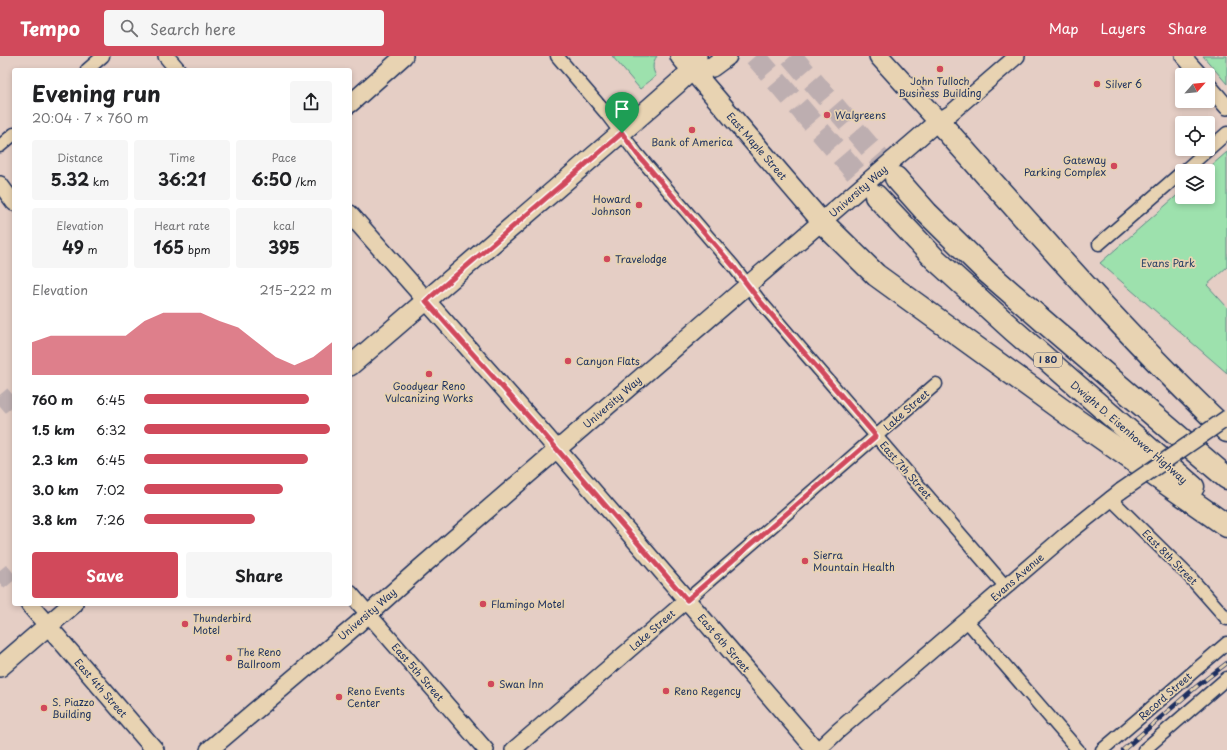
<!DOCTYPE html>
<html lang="en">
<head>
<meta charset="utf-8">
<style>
	:root { --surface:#fff; --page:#f6f6f6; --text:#202124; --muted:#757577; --accent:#d1495b }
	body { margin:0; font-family:"Playpen Sans",sans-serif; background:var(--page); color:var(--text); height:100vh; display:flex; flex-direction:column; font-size:15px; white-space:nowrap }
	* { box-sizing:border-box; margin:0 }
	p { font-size:13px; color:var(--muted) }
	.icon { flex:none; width:22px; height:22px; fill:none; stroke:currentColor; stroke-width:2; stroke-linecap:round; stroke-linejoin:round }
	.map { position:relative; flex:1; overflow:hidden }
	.panel { position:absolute; left:12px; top:12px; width:340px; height:538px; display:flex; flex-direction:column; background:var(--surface); border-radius:4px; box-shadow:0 2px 6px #0003 }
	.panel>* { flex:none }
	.needle { width:26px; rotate:63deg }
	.buttons { position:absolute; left:1175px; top:12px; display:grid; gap:8px }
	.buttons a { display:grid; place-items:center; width:40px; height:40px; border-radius:4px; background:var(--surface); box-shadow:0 2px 6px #0003; font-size:20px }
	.pin { position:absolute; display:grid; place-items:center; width:34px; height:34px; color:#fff; margin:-41px -17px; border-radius:50% 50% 50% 0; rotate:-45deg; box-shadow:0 0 4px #0007 }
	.pin .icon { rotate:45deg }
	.round { display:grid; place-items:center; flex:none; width:42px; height:42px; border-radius:4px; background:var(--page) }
	.summary { display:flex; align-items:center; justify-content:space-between; height:68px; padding:0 20px }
	h1 { font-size:22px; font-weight:700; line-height:30px }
	.figures { display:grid; grid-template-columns:repeat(3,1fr); gap:6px; height:68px; padding:4px 20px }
	.figures div { display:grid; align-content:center; border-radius:4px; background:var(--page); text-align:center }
	.figures b { font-size:17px; font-weight:700 }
	.figures small { font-size:11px; font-weight:400 }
	.figures p { font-size:11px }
	.chart { height:112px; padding:8px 20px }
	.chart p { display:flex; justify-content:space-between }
	.chart svg { width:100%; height:72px; margin-top:4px; fill:var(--accent); opacity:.7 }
	.primary-button { display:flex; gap:8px; margin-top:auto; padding:8px 20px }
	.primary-button a { flex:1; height:46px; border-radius:4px; background:var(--accent); color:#fff; font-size:16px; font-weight:700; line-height:46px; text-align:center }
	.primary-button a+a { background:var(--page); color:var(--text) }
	ul { padding:0 20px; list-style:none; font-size:13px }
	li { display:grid; grid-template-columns:64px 48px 1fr; align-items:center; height:30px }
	li i { height:10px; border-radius:5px; background:var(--accent) }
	header { display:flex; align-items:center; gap:24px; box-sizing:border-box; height:56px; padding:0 20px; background:var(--accent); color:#fff }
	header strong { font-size:19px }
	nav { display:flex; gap:22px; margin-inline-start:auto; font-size:14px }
	.search { width:280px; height:36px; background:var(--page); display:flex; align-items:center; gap:10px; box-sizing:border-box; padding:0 14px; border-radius:4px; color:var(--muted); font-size:15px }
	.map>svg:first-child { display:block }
	.green { fill:#9de1ad; stroke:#5c8886 }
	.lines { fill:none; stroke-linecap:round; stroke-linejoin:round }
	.secondary-tunnel { stroke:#bdaeb0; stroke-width:17; stroke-dasharray:17 8; stroke-linecap:butt }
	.motorway-tunnel { stroke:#bdaeb0; stroke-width:22; stroke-dasharray:22 11; stroke-linecap:butt }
	.minor-casing { stroke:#1b2f5e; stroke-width:15 }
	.tertiary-casing { stroke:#1b2f5e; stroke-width:18 }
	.secondary-casing { stroke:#1b2f5e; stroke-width:20 }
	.primary-casing { stroke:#1b2f5e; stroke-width:22 }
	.motorway-casing { stroke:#1b2f5e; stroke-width:25 }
	.minor { stroke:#e8d3b2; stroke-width:12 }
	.tertiary { stroke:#e8d3b2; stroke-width:15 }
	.secondary { stroke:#e8d3b2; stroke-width:17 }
	.primary { stroke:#e8d3b2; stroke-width:19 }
	.motorway { stroke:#e8d3b2; stroke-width:22 }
	.rail-casing { stroke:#1b2f5e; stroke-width:4.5 }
	.rail { stroke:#e8d3b2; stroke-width:3; stroke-dasharray:9; stroke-linecap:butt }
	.tertiary-bridge-casing { stroke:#1b2f5e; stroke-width:18; stroke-linecap:butt }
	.tertiary-bridge { stroke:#e8d3b2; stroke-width:15 }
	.route-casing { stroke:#fff; stroke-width:8 }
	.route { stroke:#d1495b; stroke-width:5 }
	.poi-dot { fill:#d1495b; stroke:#e8d3b2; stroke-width:1.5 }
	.labels { text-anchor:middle; stroke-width:3.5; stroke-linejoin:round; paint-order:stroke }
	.shield { fill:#e8d3b2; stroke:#586077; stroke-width:1 }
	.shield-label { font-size:9px; font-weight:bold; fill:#1b2f5e }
	.poi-label { font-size:10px; fill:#1b2f5e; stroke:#e8d3b2; text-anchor:start }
	.street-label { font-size:10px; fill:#1b2f5e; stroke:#e8d3b2 }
	.park-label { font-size:10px; fill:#284166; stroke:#e8d3b2 }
</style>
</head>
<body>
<header>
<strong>Tempo</strong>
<div class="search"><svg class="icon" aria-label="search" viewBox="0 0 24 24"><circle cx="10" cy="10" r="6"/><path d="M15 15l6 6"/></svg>Search here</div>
<nav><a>Map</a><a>Layers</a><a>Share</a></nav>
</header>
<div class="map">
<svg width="1227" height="694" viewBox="0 0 1227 694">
	<rect width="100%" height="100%" fill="#e5cec5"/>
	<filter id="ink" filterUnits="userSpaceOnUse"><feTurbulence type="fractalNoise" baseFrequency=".025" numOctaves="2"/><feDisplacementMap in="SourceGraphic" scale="8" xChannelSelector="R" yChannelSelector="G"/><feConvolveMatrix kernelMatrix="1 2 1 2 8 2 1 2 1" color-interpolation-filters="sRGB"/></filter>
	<g filter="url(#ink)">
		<g class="green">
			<path d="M 612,0 L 657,0 C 652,7 652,13 656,20 L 640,33 Z"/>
			<polygon points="1203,0 1227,0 1227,28"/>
			<polygon points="1227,96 1227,211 1207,229 1227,251 1227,317 1100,207 1182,135 1182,141 1208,141 1208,115 1205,115"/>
		</g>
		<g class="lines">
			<g class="secondary-tunnel">
				<polyline points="0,350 14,338"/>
				<polyline points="0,514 14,531"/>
			</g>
			<g class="motorway-tunnel">
				<polyline points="755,0 876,140"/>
				<polyline points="791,0 896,122"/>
			</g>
			<g class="minor-casing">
				<g id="minor">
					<polyline points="557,0 605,56 637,98 734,211 759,244 1006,531"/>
					<polyline points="87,14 103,0"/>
					<polyline points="0,90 14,78"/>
					<polyline points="1184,115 1227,77"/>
					<polyline points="1099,188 1182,116"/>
					<polyline points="1110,442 1189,520 1227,563"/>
					<polyline points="687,544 936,328"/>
					<polyline points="966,564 1078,694"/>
					<polyline points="1102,694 1227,587"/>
					<polyline points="1144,694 1227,622"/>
				</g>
			</g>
			<g class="tertiary-casing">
				<g id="tertiary">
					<polyline points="166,0 178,14"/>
					<polyline points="1183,0 1200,19"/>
					<polyline points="1208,29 1227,51"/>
					<polyline points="938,65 951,57 1017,0"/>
					<polyline points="0,128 14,147"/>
					<polyline points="350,537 486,694"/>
					<polyline points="513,694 687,544"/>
					<polyline points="818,694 838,675 1067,478 1121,435"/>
				</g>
			</g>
			<g class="secondary-casing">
				<g id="secondary">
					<polyline points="350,48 404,0"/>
					<polyline points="350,158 543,377 816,694"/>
					<polyline points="29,548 155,694"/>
					<polyline points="209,694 354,571 420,512 938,65"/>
				</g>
			</g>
			<g class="primary-casing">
				<g id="primary">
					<polyline points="680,0 822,166"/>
					<polyline points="879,0 938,65"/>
					<polyline points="692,14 712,11 727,0"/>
					<polyline points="350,310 629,70 678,27 692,14 697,0"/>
					<polyline points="0,611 73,548"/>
				</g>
			</g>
			<g class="motorway-casing">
				<g id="motorway">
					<path d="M 938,65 C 1032,170 1124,278 1227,375"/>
					<polyline points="896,122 927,157 986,215 1048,269 1227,422"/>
					<polyline points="876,140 935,203 1013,274 1193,431"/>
					<polyline points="822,166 876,219 1076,364 1227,470"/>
				</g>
			</g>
			<use href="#minor" class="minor"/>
			<use href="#tertiary" class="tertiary"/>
			<use href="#secondary" class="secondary"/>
			<use href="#primary" class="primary"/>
			<use href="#motorway" class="motorway"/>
			<g class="rail-casing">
				<polyline id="rail" points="1123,694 1196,631 1227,607"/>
			</g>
			<use href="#rail" class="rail"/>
			<g class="tertiary-bridge-casing">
				<polyline id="tertiary-bridge" points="1121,435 1227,362"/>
			</g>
			<use href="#tertiary-bridge" class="tertiary-bridge"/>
		</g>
	</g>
	<g class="lines" filter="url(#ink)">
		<g class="route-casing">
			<polygon id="route" points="622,77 637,98 734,211 759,244 876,380 687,544 543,377 426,245"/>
		</g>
		<use href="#route" class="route"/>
	</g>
	<g class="poi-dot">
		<circle cx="940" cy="13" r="4"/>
		<circle cx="1097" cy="28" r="4"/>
		<circle cx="827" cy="59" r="4"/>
		<circle cx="692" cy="74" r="4"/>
		<circle cx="1114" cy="110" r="4"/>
		<circle cx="639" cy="149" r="4"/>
		<circle cx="607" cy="203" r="4"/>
		<circle cx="568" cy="305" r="4"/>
		<circle cx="429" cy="318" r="4"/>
		<circle cx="805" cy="505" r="4"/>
		<circle cx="483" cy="548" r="4"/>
		<circle cx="185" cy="568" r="4"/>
		<circle cx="229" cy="602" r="4"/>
		<circle cx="491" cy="628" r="4"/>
		<circle cx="666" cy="635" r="4"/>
		<circle cx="339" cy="641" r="4"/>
		<circle cx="44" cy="652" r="4"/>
	</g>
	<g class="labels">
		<rect class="shield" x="1034" y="297" width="28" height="14" rx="3"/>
		<g class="shield-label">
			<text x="1048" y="307">I 80</text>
		</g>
		<g class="poi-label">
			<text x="940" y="29" text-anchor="middle">John Tulloch<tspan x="940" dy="12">Business Building</tspan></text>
			<text x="1105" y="32">Silver 6</text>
			<text x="835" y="63">Walgreens</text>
			<text x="692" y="90" text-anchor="middle">Bank of America</text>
			<text x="1106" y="108" text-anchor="end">Gateway<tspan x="1106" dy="12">Parking Complex</tspan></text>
			<text x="631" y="147" text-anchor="end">Howard<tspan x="631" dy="12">Johnson</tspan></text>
			<text x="615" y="207">Travelodge</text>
			<text x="576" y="309">Canyon Flats</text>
			<text x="429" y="334" text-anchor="middle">Goodyear Reno<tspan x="429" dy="12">Vulcanizing Works</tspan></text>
			<text x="813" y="503">Sierra<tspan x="813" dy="12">Mountain Health</tspan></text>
			<text x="491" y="552">Flamingo Motel</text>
			<text x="193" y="566">Thunderbird<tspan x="193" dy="12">Motel</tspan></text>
			<text x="237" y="600">The Reno<tspan x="237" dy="12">Ballroom</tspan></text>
			<text x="499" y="632">Swan Inn</text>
			<text x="347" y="639">Reno Events<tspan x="347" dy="12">Center</tspan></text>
			<text x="674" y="639">Reno Regency</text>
			<text x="52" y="650">S. Piazzo<tspan x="52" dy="12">Building</tspan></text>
		</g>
		<g class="street-label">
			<text transform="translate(757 90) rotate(49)" y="4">East Maple Street</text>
			<text transform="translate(858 135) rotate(-41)" y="4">University Way</text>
			<text transform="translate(612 346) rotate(-41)" y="4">University Way</text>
			<text transform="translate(906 354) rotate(-41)" y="4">Lake Street</text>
			<text transform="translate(1129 376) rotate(41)" y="4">Dwight D. Eisenhower Highway</text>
			<text transform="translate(906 414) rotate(49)" y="4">East 7th Street</text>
			<text transform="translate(1170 501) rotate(45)" y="4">East 8th Street</text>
			<text transform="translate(1017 521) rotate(-41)" y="4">Evans Avenue</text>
			<text transform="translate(367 558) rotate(-41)" y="4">University Way</text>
			<text transform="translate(652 574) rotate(-41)" y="4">Lake Street</text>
			<text transform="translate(724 587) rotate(49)" y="4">East 6th Street</text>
			<text transform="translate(418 616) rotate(49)" y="4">East 5th Street</text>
			<text transform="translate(101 632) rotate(49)" y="4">East 4th Street</text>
			<text transform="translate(1165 640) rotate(-41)" y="4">Record Street</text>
		</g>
		<g class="park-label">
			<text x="1168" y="211">Evans Park</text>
		</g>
	</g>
</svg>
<div class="buttons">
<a><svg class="needle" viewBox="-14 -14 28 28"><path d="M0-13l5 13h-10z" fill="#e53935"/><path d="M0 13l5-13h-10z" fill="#757577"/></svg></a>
<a><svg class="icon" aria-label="locate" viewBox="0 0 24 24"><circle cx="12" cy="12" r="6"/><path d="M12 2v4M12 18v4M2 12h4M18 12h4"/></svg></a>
<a><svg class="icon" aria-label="layers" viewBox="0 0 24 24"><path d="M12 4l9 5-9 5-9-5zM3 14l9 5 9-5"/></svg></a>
</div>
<div class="pin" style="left:622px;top:77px;background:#1e9e55"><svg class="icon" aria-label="arrive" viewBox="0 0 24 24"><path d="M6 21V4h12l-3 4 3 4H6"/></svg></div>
<section class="panel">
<div class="summary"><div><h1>Evening run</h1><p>20:04 · 7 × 760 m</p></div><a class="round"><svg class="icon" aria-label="share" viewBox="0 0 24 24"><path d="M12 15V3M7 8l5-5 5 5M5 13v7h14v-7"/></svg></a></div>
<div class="figures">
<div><p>Distance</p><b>5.32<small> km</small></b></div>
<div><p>Time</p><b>36:21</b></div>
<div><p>Pace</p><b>6:50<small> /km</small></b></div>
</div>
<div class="figures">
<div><p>Elevation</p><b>49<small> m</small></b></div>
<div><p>Heart rate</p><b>165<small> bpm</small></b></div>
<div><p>kcal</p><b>395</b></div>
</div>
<div class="chart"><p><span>Elevation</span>215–222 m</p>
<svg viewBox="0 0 160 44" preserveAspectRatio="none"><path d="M0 44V24L10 20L20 20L30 20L40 20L50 20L60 11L70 6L80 6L90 6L100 11L110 15L120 24L130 33L140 38L150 33L160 24V44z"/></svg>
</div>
<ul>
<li><b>760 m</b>6:45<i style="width:88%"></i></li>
<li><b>1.5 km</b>6:32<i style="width:99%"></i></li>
<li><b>2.3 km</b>6:45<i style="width:87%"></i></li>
<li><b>3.0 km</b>7:02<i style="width:74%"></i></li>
<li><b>3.8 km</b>7:26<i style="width:59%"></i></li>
</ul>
<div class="primary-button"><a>Save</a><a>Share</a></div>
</section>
</div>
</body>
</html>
